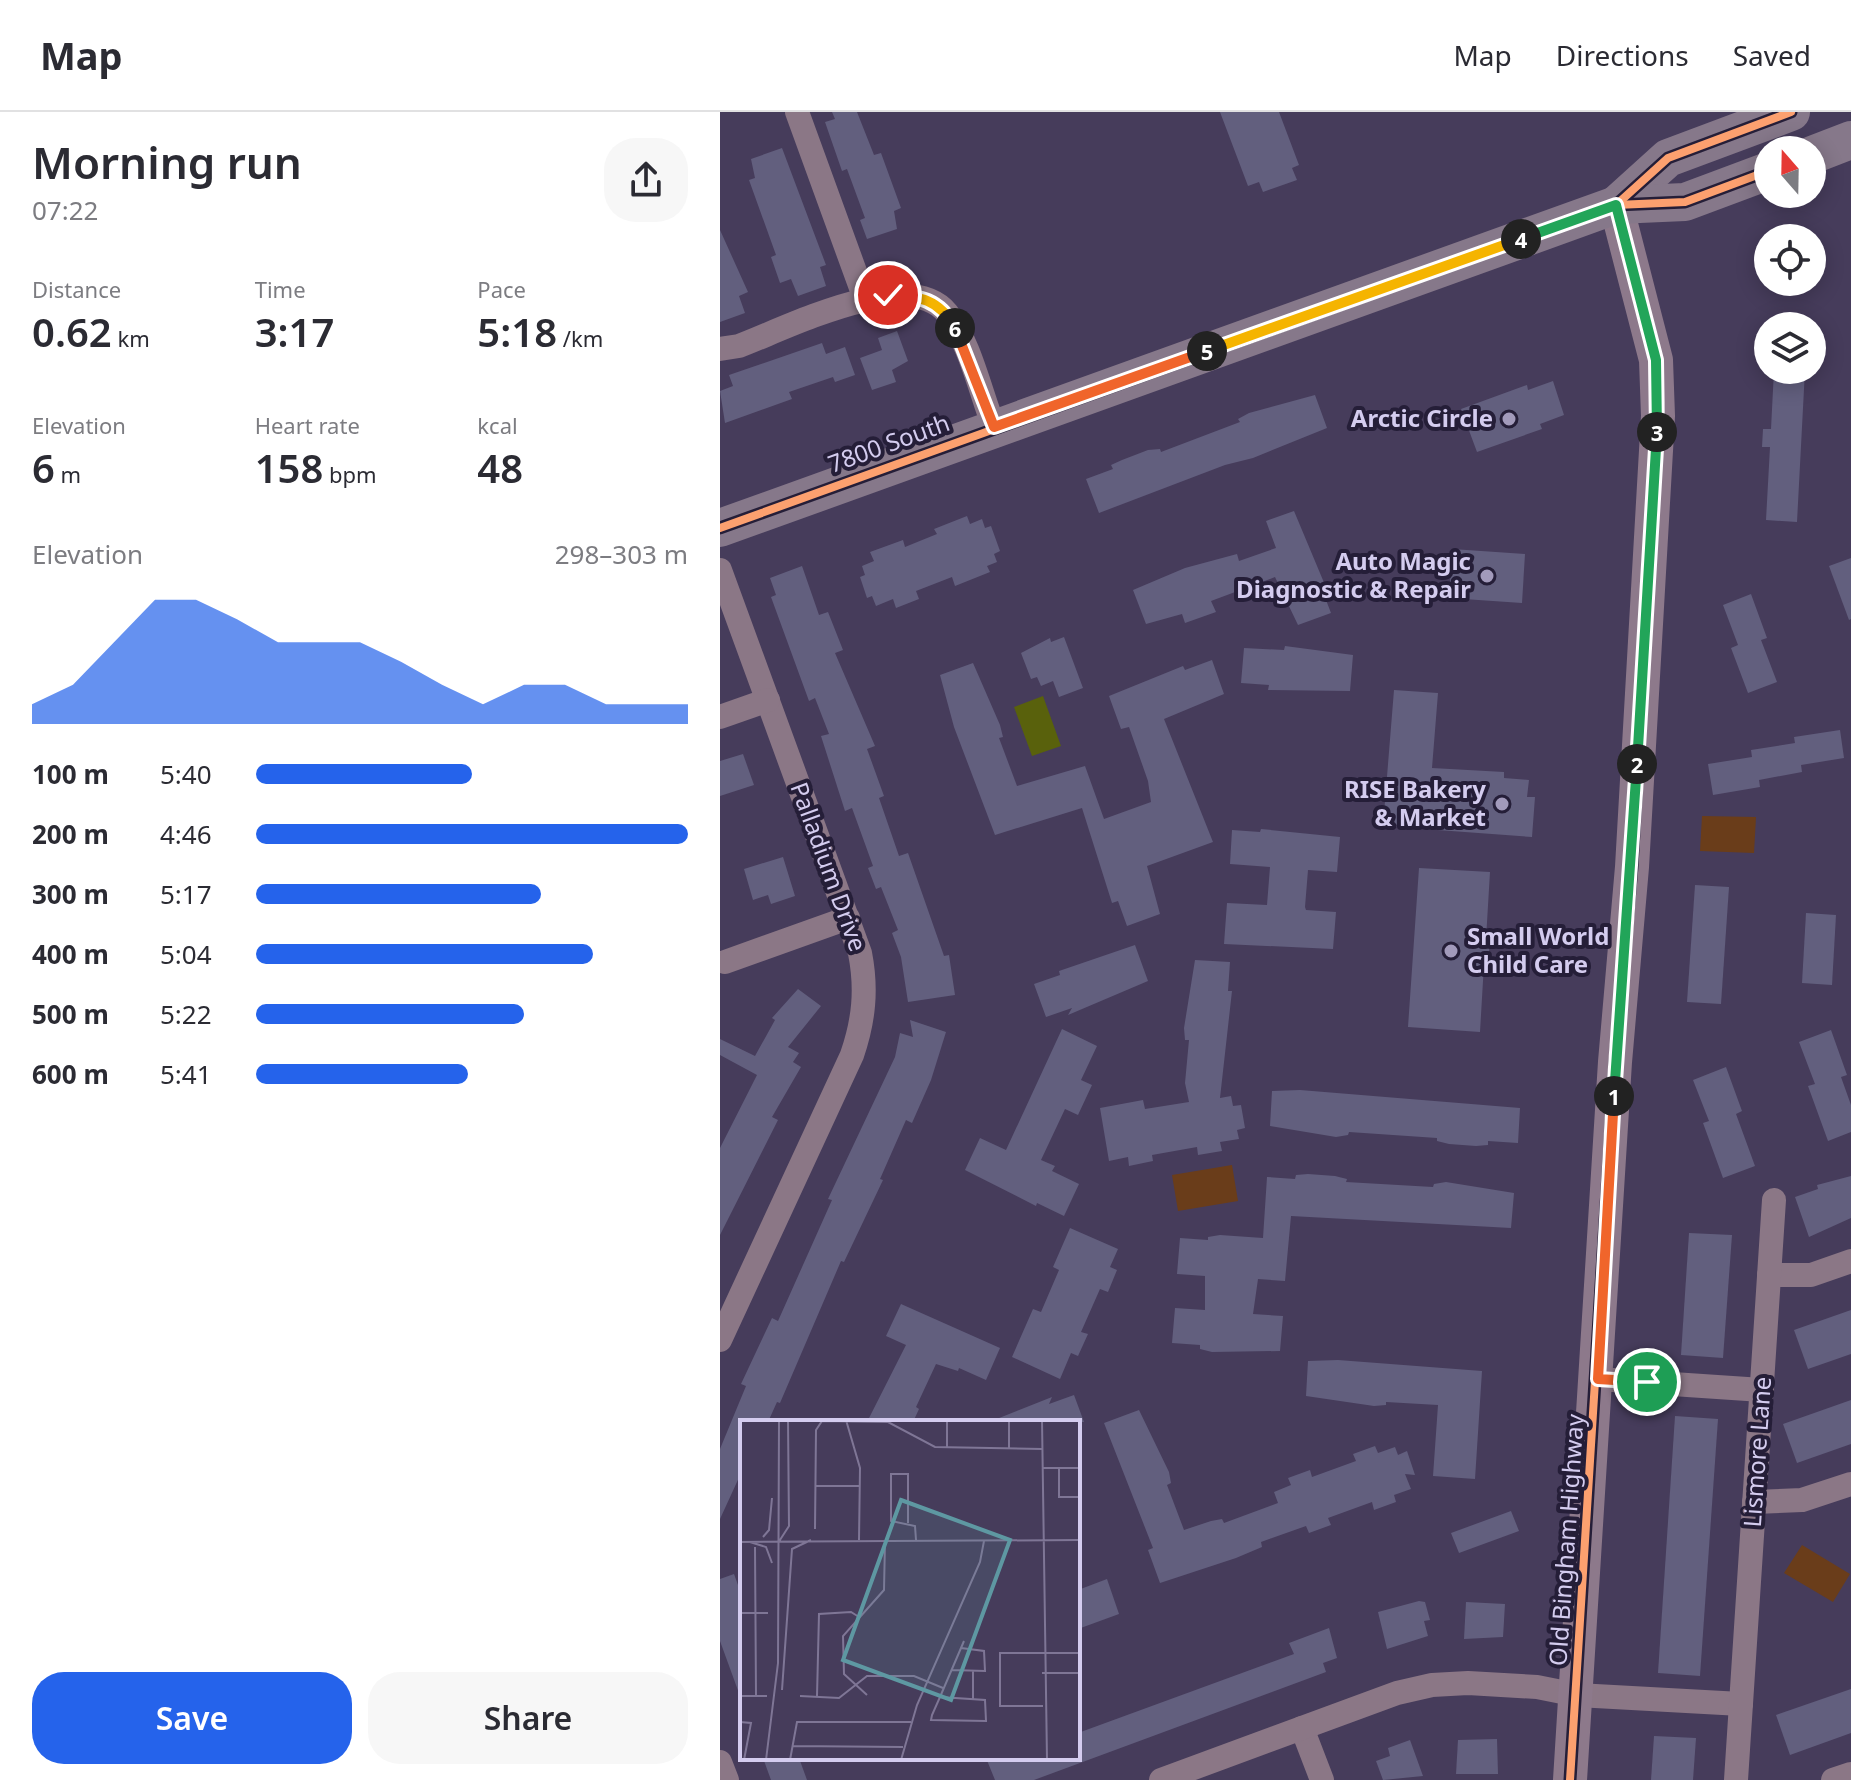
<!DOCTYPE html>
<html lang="en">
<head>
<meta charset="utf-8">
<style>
	:root { --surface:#fff; --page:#f7f7f7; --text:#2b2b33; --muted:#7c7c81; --line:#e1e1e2; --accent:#2563eb }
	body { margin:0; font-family:"Noto Sans",sans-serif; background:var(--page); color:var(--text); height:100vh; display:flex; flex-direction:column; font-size:30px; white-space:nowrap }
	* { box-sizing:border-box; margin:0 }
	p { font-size:26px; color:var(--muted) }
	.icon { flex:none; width:44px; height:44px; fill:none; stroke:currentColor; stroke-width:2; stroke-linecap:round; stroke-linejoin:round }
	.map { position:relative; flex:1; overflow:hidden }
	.side { display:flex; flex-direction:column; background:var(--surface); width:720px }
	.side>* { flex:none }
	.needle { width:52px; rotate:340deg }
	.controls { position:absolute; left:1034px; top:24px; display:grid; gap:16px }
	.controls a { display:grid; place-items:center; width:72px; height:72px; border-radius:50%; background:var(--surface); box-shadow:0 4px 20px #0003; font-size:40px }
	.pin { position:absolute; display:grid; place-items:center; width:68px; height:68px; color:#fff; margin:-34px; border:4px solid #fff; border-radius:50%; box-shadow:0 2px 8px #0007 }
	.km { position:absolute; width:40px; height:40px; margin:-20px; border-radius:50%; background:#222; color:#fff; font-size:22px; line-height:40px; text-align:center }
	.round { display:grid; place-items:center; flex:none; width:84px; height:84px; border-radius:32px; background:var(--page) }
	.overview { display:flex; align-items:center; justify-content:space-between; height:136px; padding:0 32px }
	h1 { font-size:44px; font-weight:600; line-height:60px }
	.figures { display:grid; grid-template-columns:repeat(3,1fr); gap:12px; height:136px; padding:8px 32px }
	.figures div { display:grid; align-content:center }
	.figures b { font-size:40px; font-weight:600 }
	.figures small { font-size:22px; font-weight:400 }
	.figures p { font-size:22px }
	.chart { height:224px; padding:16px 32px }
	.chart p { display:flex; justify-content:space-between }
	.chart svg { width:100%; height:144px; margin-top:8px; fill:var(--accent); opacity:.7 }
	.cta { display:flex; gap:16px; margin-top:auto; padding:16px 32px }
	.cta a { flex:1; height:92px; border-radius:32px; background:var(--accent); color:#fff; font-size:32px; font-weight:600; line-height:92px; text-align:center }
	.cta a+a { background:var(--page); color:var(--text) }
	ul { padding:0 32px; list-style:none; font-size:26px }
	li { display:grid; grid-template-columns:128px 96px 1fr; align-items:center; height:60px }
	li i { height:20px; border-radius:10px; background:var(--accent) }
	header { display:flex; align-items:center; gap:48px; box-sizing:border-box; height:112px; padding:0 40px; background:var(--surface); border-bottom:2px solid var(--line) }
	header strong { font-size:38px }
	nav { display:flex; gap:44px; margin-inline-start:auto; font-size:28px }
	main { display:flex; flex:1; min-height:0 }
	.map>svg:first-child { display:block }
	.green { fill:#6a3d1a }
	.water { fill:#59610c }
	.building { fill:#625f7e }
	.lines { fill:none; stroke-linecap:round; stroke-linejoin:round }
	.street { stroke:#8b7786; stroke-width:24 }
	.secondary { stroke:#8d798b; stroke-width:34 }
	.primary { stroke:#86788a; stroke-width:38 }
	.cycleway-casing { stroke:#251e38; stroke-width:13 }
	.cycleway { stroke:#fca06f; stroke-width:8 }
	.split-1-casing { stroke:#fff; stroke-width:16 }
	.split-2-casing { stroke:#fff; stroke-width:16 }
	.split-3-casing { stroke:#fff; stroke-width:16 }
	.split-4-casing { stroke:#fff; stroke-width:16 }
	.split-5-casing { stroke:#fff; stroke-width:16 }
	.split-6-casing { stroke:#fff; stroke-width:16 }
	.split-7-casing { stroke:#fff; stroke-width:16 }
	.split-1 { stroke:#f0652b; stroke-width:10 }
	.split-2 { stroke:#22a559; stroke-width:10 }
	.split-3 { stroke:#22a559; stroke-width:10 }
	.split-4 { stroke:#22a559; stroke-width:10 }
	.split-5 { stroke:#f5b400; stroke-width:10 }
	.split-6 { stroke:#f0652b; stroke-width:10 }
	.split-7 { stroke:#f5b400; stroke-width:10 }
	.poi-dot { fill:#a29abb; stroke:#251e38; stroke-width:3 }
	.labels { text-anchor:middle; stroke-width:8; stroke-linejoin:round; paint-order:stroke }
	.poi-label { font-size:24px; font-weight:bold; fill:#d4ccef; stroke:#251e38; text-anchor:end }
	.street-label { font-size:24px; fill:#d4ccef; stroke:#251e38 }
	.inset-road { fill:none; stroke:#7f7696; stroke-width:2 }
	.view { fill:#5e98a2; fill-opacity:0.15; stroke:#5e98a2; stroke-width:4 }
	.inset-edge { fill:none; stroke:#d4ccef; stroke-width:4 }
</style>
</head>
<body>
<header>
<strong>Map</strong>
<nav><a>Map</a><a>Directions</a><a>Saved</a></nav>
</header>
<main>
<section class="side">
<div class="overview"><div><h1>Morning run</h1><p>07:22</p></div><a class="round"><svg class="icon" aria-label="share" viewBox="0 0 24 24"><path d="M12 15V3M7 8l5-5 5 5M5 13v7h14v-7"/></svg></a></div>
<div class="figures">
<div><p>Distance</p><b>0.62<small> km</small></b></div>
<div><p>Time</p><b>3:17</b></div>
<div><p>Pace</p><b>5:18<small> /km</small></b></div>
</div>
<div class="figures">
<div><p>Elevation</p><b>6<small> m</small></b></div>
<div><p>Heart rate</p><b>158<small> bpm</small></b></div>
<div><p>kcal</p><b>48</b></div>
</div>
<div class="chart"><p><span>Elevation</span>298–303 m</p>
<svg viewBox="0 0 160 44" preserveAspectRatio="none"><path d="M0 44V38L10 32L20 19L30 6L40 6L50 12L60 19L70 19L80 19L90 25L100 32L110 38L120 32L130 32L140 38L150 38L160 38V44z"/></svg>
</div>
<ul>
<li><b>100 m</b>5:40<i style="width:50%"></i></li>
<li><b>200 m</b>4:46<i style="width:100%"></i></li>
<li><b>300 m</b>5:17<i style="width:66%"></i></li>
<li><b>400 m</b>5:04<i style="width:78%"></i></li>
<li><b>500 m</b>5:22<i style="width:62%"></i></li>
<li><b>600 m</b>5:41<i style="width:49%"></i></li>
</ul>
<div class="cta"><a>Save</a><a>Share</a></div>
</section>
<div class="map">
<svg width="1131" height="1668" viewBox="0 0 1131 1668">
	<rect width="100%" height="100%" fill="#463c5b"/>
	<g class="green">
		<polygon points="982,704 1036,705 1034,741 980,739"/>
		<polygon points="512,1053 518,1089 458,1099 452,1063"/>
		<polygon points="1082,1433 1130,1462 1113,1490 1064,1461"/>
	</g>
	<polygon class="water" points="323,584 341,634 312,644 294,595"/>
	<g class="building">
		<polygon points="112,0 137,0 154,43 161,41 181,96 174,99 177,117 147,127 140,108 145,106 127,57 122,59 105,10 115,7"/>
		<polygon points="500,0 559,0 579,53 572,56 577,68 543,80 539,70 528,74"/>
		<polygon points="62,36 106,153 100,155 106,174 78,184 71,167 60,171 51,145 56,143 29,68 35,66 31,47"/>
		<polygon points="0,118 28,180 19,184 25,201 0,210"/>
		<polygon points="177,219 188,249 172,258 176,270 152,278 140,246 162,238 158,226"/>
		<polygon points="102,231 106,242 125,235 135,263 115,270 113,265 69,280 72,287 5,311 0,279 13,274 9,263"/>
		<polygon points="1054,258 1085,258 1077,410 1046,408 1050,335 1042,335 1043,317 1051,317"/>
		<polygon points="833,269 844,303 820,312 822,317 757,340 741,297 807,273 808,278"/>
		<polygon points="595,283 607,316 533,346 505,353 379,401 366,367 393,357 391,353 402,348 428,338 440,337 441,340 520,310 518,307 529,301"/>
		<polygon points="574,399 605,473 601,475 611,501 578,513 555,465 491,489 496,500 465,511 462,502 426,512 413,478 465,456 517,442 519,449 556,436 546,409"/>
		<polygon points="247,404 250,412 262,407 265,416 271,414 280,439 274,442 277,450 267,454 270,460 235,474 232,465 196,479 199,487 176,496 173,487 156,494 152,484 147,486 140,465 145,463 142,454 154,449 150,440 183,428 185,435 217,422 214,417"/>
		<polygon points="732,437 805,442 802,491 729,486"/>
		<polygon points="1131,446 1131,507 1129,508 1109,454"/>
		<polygon points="82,454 99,503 108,500 123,538 115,541 155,634 147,637 164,684 159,686 179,744 188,741 224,844 229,843 235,883 188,890 181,845 172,821 178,818 161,775 156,777 148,756 153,754 132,696 125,699 101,624 109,622 95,586 89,589 51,485 56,483 50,466"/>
		<polygon points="1031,482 1047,526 1041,528 1057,570 1028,581 1011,536 1018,533 1003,493"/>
		<polygon points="344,525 363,576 339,585 333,569 321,574 317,565 311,567 301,541 330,526 331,530"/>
		<polygon points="565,534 633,543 630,579 548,578 549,573 521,571 524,536 564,538"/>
		<polygon points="492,548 504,582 444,607 493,730 427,754 440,802 407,814 398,789 392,791 362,696 275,723 234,615 220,563 253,551 280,613 283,625 279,626 297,674 365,654 384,707 431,690 428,669 409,615 401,617 389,584 463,554 465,558"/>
		<polygon points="674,578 718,581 712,656 784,660 784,666 809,668 807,685 815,685 812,725 663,714"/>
		<polygon points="1120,618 1124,646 1081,653 1082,660 1039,668 1040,675 993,683 988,652 1032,645 1031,638 1075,631 1074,625"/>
		<polygon points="23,642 34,673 0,684 0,649"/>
		<polygon points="541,717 620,725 617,760 588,758 585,795 586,798 616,800 613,837 504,832 507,791 547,793 550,755 510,752 512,718 540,720"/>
		<polygon points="63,745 75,784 51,792 48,783 33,788 24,757"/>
		<polygon points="699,756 770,760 766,827 770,827 768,853 764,852 760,920 688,915"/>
		<polygon points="975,773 1009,775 1001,892 967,890"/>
		<polygon points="1086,801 1116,803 1112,873 1082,871"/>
		<polygon points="415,833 428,869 348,903 352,896 326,905 314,872 340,863 339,859"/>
		<polygon points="475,848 510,850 508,879 512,879 500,986 511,984 513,994 521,993 525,1016 517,1018 519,1027 500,1030 502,1039 478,1043 477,1035 432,1043 433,1049 409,1054 408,1045 389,1049 380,996 423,988 425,997 469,990 465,971 469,928 465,928 464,916"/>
		<polygon points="78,877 101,894 68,935 79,941 73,950 81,955 52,1005 58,1008 0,1123 0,1036 37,963 0,943 0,927 35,944 55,908 52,906"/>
		<polygon points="190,908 226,920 211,968 192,1011 186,1008 160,1067 163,1068 124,1150 121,1149 60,1291 57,1290 48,1310 22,1310 22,1359 0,1407 0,1337 26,1274 21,1272 52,1206 58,1209 112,1088 108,1087 175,945 180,921 193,925"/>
		<polygon points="342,917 377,934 361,968 372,973 358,1003 345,997 321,1048 335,1054 332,1059 359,1072 344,1104 317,1091 316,1094 245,1058 260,1026 286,1038"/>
		<polygon points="1111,918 1127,963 1121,965 1131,993 1131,1020 1108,1029 1088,974 1095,972 1079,930"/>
		<polygon points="1006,955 1022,999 1016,1002 1035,1054 1003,1066 983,1011 989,1009 973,968"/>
		<polygon points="580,978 800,996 798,1031 768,1029 768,1033 756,1034 729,1032 717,1029 717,1026 629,1020 628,1023 616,1025 550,1014 552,979"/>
		<polygon points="588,1062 615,1064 627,1067 626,1070 713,1075 714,1072 726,1070 794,1081 791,1116 571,1104 565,1169 538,1167 533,1202 563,1204 560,1239 492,1240 480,1237 480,1233 452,1231 455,1196 485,1198 485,1164 457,1162 460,1126 488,1128 488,1125 500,1123 543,1126 547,1065 575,1067 576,1063"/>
		<polygon points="1131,1064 1131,1106 1089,1125 1075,1085 1098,1077 1097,1073"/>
		<polygon points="350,1116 398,1137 390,1155 397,1158 388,1180 380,1177 361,1220 368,1222 358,1244 351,1241 340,1267 292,1245 313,1197 321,1200 339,1158 333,1155"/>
		<polygon points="969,1121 1012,1123 1003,1246 961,1243"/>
		<polygon points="181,1192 280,1236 266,1268 239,1256 238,1259 216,1252 196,1295 199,1297 193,1310 147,1310 186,1233 166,1224"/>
		<polygon points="1131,1198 1131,1242 1088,1257 1074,1218"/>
		<polygon points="618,1248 762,1259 755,1367 713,1364 718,1293 666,1290 666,1293 654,1294 586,1284 588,1249"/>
		<polygon points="354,1283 364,1310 269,1310 332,1285 329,1292"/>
		<polygon points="1131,1288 1131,1332 1077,1351 1063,1312"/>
		<polygon points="419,1298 449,1360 451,1371 447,1373 464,1418 491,1409 502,1407 504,1411 558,1391 554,1380 571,1373 568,1366 590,1358 592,1365 636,1349 633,1342 655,1334 658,1341 675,1335 678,1343 687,1339 695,1363 685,1362 691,1377 674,1383 676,1390 654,1398 652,1390 608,1406 611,1413 589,1421 586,1414 541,1430 542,1435 516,1446 440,1471 428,1438 433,1436 384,1311"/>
		<polygon points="955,1304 998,1307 980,1564 938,1561"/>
		<polygon points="791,1399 799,1419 739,1441 731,1421"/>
		<polygon points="14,1462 22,1484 20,1584 0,1529 0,1467"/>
		<polygon points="387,1467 399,1502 358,1517 358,1478"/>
		<polygon points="699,1489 705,1490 710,1508 704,1509 708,1524 667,1537 658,1500"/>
		<polygon points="746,1490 785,1492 783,1525 744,1527"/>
		<polygon points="609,1516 617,1546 603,1551 606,1560 314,1668 275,1668 266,1646 358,1646 358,1621 574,1542 569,1531"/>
		<polygon points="1131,1577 1131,1621 1070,1643 1056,1603"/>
		<polygon points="934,1624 976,1626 973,1668 931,1668"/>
		<polygon points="777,1627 778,1662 736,1662 738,1628"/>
		<polygon points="690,1628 703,1664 663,1668 656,1649 670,1644 668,1636"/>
		<polygon points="43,1646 79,1646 87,1668 51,1668"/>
	</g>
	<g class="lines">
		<g class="street">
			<polyline points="77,0 145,187"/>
			<path d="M 0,237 L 19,234 C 65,217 188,153 227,201 C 250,231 260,279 274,315"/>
			<path d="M 0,458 L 140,841 C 147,877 144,908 132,943 L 0,1228"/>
			<polyline points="0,605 48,588"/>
			<polyline points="5,850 128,806"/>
			<polyline points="1049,1163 1091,1163 1131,1149"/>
			<polyline points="878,1267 1042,1278"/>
			<polyline points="1034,1390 1082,1388 1131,1372"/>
			<polyline points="582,1616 602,1668"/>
			<polyline points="0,1650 7,1668"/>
			<polyline points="441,1668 677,1581 712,1573 748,1571 817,1575 857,1583 1021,1592"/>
			<polyline points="1016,1668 1054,1088"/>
			<polyline points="1113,1668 1131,1662"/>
		</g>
		<polyline class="secondary" points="850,1668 895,950 912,755 938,304 936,248 896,93"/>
		<g class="primary">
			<polyline points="1092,43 1131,28"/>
			<polyline points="896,93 948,46 1071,0"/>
			<polyline points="0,416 896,93 965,90 1048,59"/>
		</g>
		<g class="cycleway-casing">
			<g id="cycleway">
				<polyline points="896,93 948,46 1071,0"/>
				<polyline points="0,416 896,93 965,90 1048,59"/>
				<polyline points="850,1668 895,950 912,755 938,304 936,248 896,93"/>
			</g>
		</g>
		<use href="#cycleway" class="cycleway"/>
	</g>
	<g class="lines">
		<g class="split-1-casing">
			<polyline id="split-1" points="894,984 878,1267 927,1270"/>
		</g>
		<g class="split-2-casing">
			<polyline id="split-2" points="894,984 917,652"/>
		</g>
		<g class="split-3-casing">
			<polyline id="split-3" points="917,652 937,320"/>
		</g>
		<g class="split-4-casing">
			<polyline id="split-4" points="801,127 896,93 936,248 937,320"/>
		</g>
		<g class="split-5-casing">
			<polyline id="split-5" points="487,239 801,127"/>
		</g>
		<g class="split-6-casing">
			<polyline id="split-6" points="235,216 274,315 487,239"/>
		</g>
		<g class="split-7-casing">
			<path id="split-7" d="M 168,183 C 200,184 219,187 235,216"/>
		</g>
		<use href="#split-1" class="split-1"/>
		<use href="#split-2" class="split-2"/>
		<use href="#split-3" class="split-3"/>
		<use href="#split-4" class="split-4"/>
		<use href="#split-5" class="split-5"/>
		<use href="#split-6" class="split-6"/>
		<use href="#split-7" class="split-7"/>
	</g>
	<g class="poi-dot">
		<circle cx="789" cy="307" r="8"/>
		<circle cx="767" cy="464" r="8"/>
		<circle cx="782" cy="692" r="8"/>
		<circle cx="731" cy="839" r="8"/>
	</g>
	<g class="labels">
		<g class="poi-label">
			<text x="773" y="315">Arctic Circle</text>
			<text x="751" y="458">Auto Magic<tspan x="751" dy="28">Diagnostic &amp; Repair</tspan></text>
			<text x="766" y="686">RISE Bakery<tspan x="766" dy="28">&amp; Market</tspan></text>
			<text x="747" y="833" text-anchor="start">Small World<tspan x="747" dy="28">Child Care</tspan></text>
		</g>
		<g class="street-label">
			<text transform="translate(169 332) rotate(-20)" y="8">7800 South</text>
			<text transform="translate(108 755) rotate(70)" y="8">Palladium Drive</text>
			<text transform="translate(1038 1340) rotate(-86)" y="8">Lismore Lane</text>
			<text transform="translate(847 1428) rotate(-86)" y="8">Old Bingham Highway</text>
		</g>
	</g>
	<g transform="translate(20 1308)">
		<rect width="340" height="340" fill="#463c5b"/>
		<path class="inset-road" d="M 106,0 L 120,48 L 119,120M 269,0 L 269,29M 302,0 L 307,340M 207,27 L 207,0M 302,48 L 340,48M 319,48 L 319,77 L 340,77M 76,66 L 120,66M 168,103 L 168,54 L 151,54 L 151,101 L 175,106 L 176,120M 75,109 L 76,10 L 82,1 L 148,2 L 195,27 L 302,29M 23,117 L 29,110 L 32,78M 0,122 L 340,120M 10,122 L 26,127 L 32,143M 38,123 L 49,106 L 48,0M 15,127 L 16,276M 0,193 L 28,193M 212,250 L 245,251 L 244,231 L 221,228M 302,253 L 340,253M 42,270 L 52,129 L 71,120M 127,275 L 104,254 L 103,216 L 144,170 L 145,121M 0,276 L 27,276M 60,276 L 99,278 L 127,256 L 174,256 L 203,268M 77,276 L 79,194 L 111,192 L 119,197M 200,277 L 245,280 L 246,301 L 191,300 L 192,295 L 200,277 L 224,221M 233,279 L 233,251M 303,286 L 260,286 L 260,233 L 340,233M 0,302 L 11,303 L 4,340M 53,326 L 163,327M 26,340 L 38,243 L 39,0M 50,340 L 57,302 L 171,302M 161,340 L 177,285 L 240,142 L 244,121"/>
		<path class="view" d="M 161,80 L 270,120 L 211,280 L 103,240 Z"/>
		<rect width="340" height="340" class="inset-edge"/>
	</g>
</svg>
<div class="controls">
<a><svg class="needle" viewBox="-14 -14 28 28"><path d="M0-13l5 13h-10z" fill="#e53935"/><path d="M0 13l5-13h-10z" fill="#7c7c81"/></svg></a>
<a><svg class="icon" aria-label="locate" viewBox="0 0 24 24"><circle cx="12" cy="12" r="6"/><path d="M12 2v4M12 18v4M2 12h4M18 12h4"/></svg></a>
<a><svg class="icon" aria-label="layers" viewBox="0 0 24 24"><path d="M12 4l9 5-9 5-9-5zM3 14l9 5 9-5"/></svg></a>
</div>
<div class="pin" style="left:927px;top:1270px;background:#1e9e55"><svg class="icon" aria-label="arrive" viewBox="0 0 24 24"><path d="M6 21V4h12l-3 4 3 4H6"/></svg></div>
<div class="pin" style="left:168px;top:183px;background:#d93025"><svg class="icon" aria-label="check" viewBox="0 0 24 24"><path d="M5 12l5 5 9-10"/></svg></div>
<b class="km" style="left:894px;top:984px">1</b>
<b class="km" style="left:917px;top:652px">2</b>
<b class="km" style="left:937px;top:320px">3</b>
<b class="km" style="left:801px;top:127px">4</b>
<b class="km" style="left:487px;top:239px">5</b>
<b class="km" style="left:235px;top:216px">6</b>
</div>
</main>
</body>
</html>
